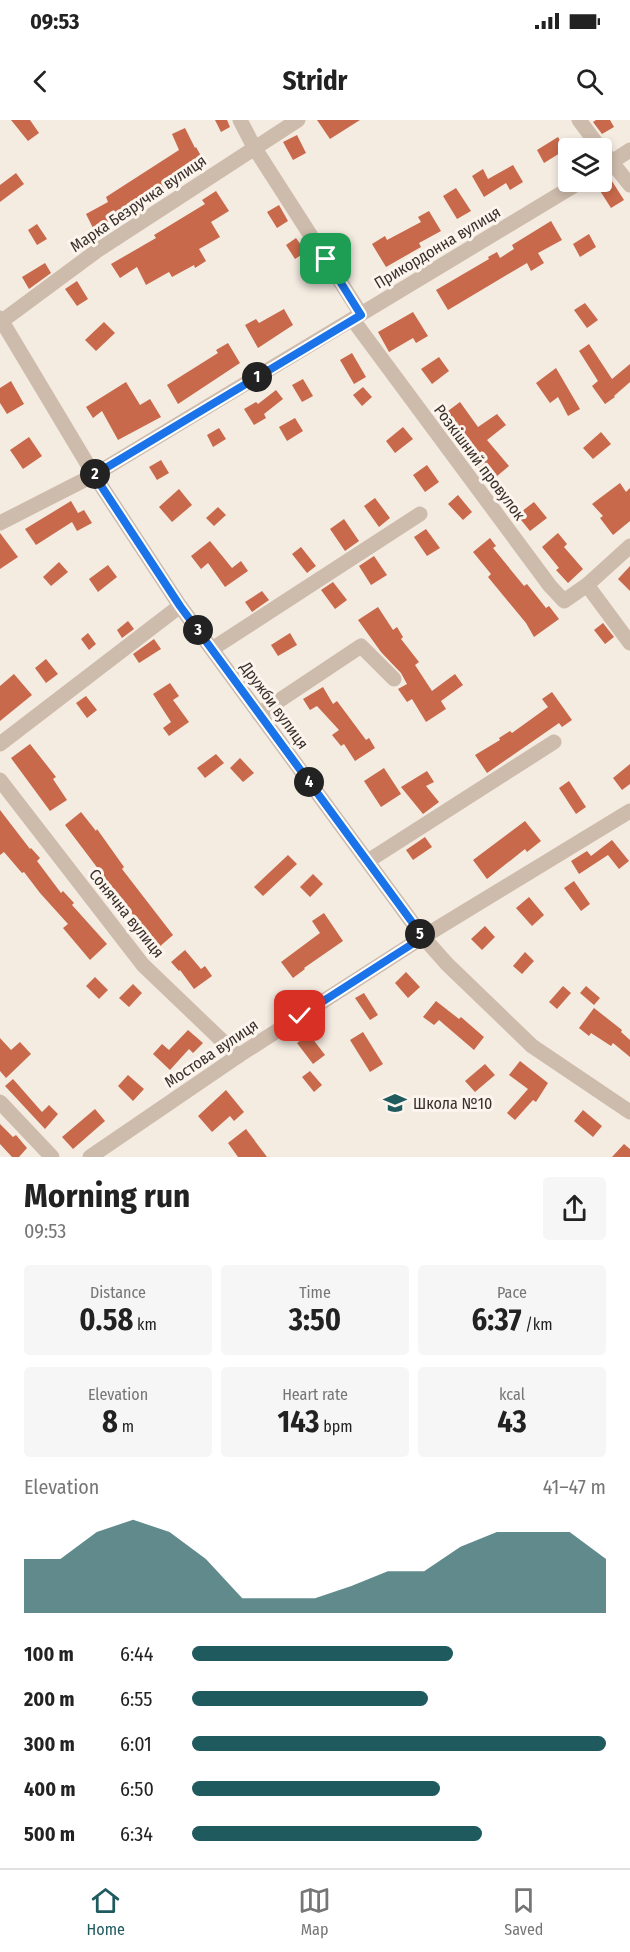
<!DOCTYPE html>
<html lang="en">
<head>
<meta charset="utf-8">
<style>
	:root { --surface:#fff; --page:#f6f6f6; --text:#222; --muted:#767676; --line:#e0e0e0; --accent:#1f5a5e }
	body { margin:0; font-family:"Fira Sans Condensed",sans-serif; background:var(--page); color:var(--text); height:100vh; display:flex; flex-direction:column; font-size:22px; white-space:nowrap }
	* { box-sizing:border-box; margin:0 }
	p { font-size:20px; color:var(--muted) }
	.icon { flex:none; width:33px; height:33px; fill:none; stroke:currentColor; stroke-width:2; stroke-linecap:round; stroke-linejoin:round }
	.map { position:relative; height:1037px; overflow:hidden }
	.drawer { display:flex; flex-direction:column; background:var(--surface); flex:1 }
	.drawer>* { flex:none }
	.tools { position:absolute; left:558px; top:18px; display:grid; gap:12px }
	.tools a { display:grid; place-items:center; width:54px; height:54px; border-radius:6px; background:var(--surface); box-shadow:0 3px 9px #0003; font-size:30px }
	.pin { position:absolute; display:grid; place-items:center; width:51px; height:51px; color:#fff; margin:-26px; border-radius:12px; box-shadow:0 3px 9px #0006 }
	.km { position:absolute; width:30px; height:30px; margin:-15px; border-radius:50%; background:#222; color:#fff; font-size:16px; line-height:30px; text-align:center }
	.round { display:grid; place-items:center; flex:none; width:63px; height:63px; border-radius:6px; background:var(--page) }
	.overview { display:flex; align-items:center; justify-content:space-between; height:102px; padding:0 24px }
	h1 { font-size:33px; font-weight:700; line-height:45px }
	.stats { display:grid; grid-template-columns:repeat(3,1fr); gap:9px; height:102px; padding:6px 24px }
	.stats div { display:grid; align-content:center; border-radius:6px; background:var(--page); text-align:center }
	.stats b { font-size:30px; font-weight:700 }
	.stats small { font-size:16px; font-weight:400 }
	.stats p { font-size:16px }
	.chart { height:168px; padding:12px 24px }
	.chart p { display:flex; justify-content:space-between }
	.chart svg { width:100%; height:108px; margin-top:6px; fill:var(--accent); opacity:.7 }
	ul { padding:0 24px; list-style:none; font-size:20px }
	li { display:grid; grid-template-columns:96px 72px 1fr; align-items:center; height:45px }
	li i { height:15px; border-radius:8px; background:var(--accent) }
	.status { display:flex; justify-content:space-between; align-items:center; height:42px; padding:0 30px; background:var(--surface); direction:ltr }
	.status svg { height:16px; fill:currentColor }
	header { display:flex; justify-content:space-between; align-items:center; height:78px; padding:0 24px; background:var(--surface); font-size:27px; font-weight:700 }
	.menu { display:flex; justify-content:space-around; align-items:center; height:84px; border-top:2px solid var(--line); background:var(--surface); font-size:16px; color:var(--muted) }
	.menu a { display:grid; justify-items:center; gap:3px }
	.menu .selected { color:var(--accent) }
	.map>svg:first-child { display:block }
	.building { fill:#c8694b }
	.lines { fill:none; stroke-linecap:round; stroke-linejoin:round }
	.minor { stroke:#cdbbac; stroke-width:15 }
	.route-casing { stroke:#fff; stroke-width:12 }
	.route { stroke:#1a73e8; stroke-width:8 }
	.labels { text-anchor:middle; stroke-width:6; stroke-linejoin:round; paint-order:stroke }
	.street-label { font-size:16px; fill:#3b302b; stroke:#fbf5ee }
	.poi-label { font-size:16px; fill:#3b302b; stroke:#fbf5ee; text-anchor:start }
</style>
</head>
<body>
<div class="status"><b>09:53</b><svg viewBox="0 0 49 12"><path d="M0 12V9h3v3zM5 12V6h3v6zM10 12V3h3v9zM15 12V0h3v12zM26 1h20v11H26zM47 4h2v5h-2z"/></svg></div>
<header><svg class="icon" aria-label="back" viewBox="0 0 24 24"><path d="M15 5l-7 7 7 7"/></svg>Stridr<svg class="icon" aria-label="search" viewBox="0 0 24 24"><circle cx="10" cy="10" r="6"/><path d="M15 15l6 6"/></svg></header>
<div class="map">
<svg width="630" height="1037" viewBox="0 0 630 1037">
	<rect width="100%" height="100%" fill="#f4ebe1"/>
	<g class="building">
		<polygon points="11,0 30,0 39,13 28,21"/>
		<polygon points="215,0 227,0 230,7 221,12"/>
		<polygon points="317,0 360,0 330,19"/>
		<polygon points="596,0 610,0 614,7 602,14 593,2"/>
		<polygon points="185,8 195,28 196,27 206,45 161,70 159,68 106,103 107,105 95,112 86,94 108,82 106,77 179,30 172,14"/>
		<polygon points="297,15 306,33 293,40 283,22"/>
		<polygon points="558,17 565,30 544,43 537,30"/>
		<polygon points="513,45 523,62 510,70 506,63 484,77 472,56 483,49 488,59"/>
		<polygon points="16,53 24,64 0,82 0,65"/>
		<polygon points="610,58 624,80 611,88 597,66"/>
		<polygon points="456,68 471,91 457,99 443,76"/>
		<polygon points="216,71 229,91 211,102 220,117 199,129 206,141 195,148 194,145 172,157 169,152 146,165 137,147 120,158 111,144 156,118 154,115 205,84 202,80"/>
		<polygon points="279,85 288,101 277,108 267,92"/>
		<polygon points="429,91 441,111 419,123 421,127 386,147 372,124 385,116 387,120 421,102 418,97"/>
		<polygon points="551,101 562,120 538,133 544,143 531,151 527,143 448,190 436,170 489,139 488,137 497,132 500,138 514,129 512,125"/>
		<polygon points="37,104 47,119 37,125 28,110"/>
		<polygon points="589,114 596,127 580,137 573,124"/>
		<polygon points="296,118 306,132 295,139 286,125"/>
		<polygon points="45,143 51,153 29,169 22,157"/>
		<polygon points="77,161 88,179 77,186 65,169"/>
		<polygon points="585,183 598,200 587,208 574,190"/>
		<polygon points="284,189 293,205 258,228 245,205 256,199 259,203"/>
		<polygon points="413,192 428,216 416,223 413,218 389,232 378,212"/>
		<polygon points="104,202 115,213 96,231 85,220"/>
		<polygon points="228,223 240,243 178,284 167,265 218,233 216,230"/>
		<polygon points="589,224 612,259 630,244 630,262 614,276 615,277 605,284 592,266 598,261 579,231"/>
		<polygon points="352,233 366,257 354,264 340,240"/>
		<polygon points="439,237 449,251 432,264 421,249"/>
		<polygon points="556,248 580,289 568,296 558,277 550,283 536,263"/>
		<polygon points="303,259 313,276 302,282 292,265"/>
		<polygon points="11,261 24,284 7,294 0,283 0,268"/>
		<polygon points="126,262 140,285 150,279 161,297 118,320 102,291 93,298 86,287"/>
		<polygon points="363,267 372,277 362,286 353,275"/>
		<polygon points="276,270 283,279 264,294 266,298 254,305 244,289 256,282 258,284"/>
		<polygon points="460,282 478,307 497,294 506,305 487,320 509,346 490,362 475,345 478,342 440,297"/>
		<polygon points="295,298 303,311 287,321 279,307"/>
		<polygon points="403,307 413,319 395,333 386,321"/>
		<polygon points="219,308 226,319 213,327 207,315"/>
		<polygon points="601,312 611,324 593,339 583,328"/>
		<polygon points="29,317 42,336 23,349 10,330"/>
		<polygon points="161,340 169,353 157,360 149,347"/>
		<polygon points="427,345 439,362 425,372 413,355"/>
		<polygon points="620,363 626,372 630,368 630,401 613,415 600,398 603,396 592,384"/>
		<polygon points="179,369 192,385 172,402 159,387"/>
		<polygon points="458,375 472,392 463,400 448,384"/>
		<polygon points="375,378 390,398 379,407 364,386"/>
		<polygon points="71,381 78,393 84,390 92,403 77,411 72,402 36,425 25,409"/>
		<polygon points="534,382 547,398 530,411 517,395"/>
		<polygon points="218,387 226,395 214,406 206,398"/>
		<polygon points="344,399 359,421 345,431 330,409"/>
		<polygon points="426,409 440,428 427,436 414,417"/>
		<polygon points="0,413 18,437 0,449"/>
		<polygon points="558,413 567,424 564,427 583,449 568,463 556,450 559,448 542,427"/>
		<polygon points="490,418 496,426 493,428 524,466 527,464 546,488 549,486 559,499 534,517 526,503 488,457 491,454 473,432"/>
		<polygon points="210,421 232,448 241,441 248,451 225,467 208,443 201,449 191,436"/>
		<polygon points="301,427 316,446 307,453 292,434"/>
		<polygon points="374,436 387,455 371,465 359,446"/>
		<polygon points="59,442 68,452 51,466 43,457"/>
		<polygon points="108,445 117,457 98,472 89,459"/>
		<polygon points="630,446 630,471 618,459"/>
		<polygon points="333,462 347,480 335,489 321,470"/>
		<polygon points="262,471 269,480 252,492 245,482"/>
		<polygon points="378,487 393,510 397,507 403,517 401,519 419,542 415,545 432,571 455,554 463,565 441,581 446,589 426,602 412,579 407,582 398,569 407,564 401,553 381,532 358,500"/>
		<polygon points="128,501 134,509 122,518 117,510"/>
		<polygon points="603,503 614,517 605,524 594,510"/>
		<polygon points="88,513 96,524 89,530 81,519"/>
		<polygon points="290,513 297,525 278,536 271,525"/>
		<polygon points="154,519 161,529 139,543 133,534"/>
		<polygon points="46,539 58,554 46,563 35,548"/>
		<polygon points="14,554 32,575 0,601 0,566"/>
		<polygon points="170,563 179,576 173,580 189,602 169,616 163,608 171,602 153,574"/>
		<polygon points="323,567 333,584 337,581 366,620 369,618 375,628 355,641 344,624 341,626 332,615 339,610 317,586 310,590 303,579"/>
		<polygon points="552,572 572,600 562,607 559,603 487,653 475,635 500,620 499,618 510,611 512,613 548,587 542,579"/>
		<polygon points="86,576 97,590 87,598 76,583"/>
		<polygon points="30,624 56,657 53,659 67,680 50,691 11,638"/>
		<polygon points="216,634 224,643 205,658 197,648"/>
		<polygon points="240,638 254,653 243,662 230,648"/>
		<polygon points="630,644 630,664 622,670 613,658"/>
		<polygon points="384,648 401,674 381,687 364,661"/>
		<polygon points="427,651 434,662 426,666 439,682 423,694 401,667"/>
		<polygon points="569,661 586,687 576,694 559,668"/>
		<polygon points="0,690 30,729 31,728 40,738 37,741 61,773 63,771 74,783 72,785 107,824 90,840 63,808 68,804 40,773 24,752 22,753 4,732 0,735"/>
		<polygon points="81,692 96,711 97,709 124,747 122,749 173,815 158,828 65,705"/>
		<polygon points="525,701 541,721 527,732 525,729 487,759 473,740"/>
		<polygon points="425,717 432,727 413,740 406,730"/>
		<polygon points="612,720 629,741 619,749 608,735 579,754 571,741 587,731 591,736"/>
		<polygon points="288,735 297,744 263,776 254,767"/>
		<polygon points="313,754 323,764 310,777 300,767"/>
		<polygon points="574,761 590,784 581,791 564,768"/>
		<polygon points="529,777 544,795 532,806 516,788"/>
		<polygon points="324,793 343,821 304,848 305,849 293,858 281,842 320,813 312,801"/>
		<polygon points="485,806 495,817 482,830 471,819"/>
		<polygon points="185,830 201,849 205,846 212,856 194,869 180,850 179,851 171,842"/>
		<polygon points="525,832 534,841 522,854 513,846"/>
		<polygon points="406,852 420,867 408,878 395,863"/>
		<polygon points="95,857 108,870 99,879 86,866"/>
		<polygon points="133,864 142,873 129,887 119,878"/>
		<polygon points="563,866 571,873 557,889 549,882"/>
		<polygon points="586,866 600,878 594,885 580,873"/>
		<polygon points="364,873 378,895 370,900 355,878"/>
		<polygon points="436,881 459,899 461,897 484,917 474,930 439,900 434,905 423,897"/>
		<polygon points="594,888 622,910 621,912 630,920 630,937 613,923 611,926 591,913 589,916 579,908"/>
		<polygon points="188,910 203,923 193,933 189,929 170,950 153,934 162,924 169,930"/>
		<polygon points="363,912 383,944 370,952 350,920"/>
		<polygon points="309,914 325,935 313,944 297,923"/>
		<polygon points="0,918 11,930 20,922 31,934 6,958 0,951"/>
		<polygon points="520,941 548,963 536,982 533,980 515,1000 507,993 528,969 509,955"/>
		<polygon points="485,944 495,955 475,972 465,961"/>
		<polygon points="310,951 322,965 314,972 302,957"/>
		<polygon points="128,955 144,969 133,981 118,966"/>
		<polygon points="13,959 42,992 49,985 58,994 45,1009 5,966"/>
		<polygon points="226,970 244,992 234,1001 230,996 212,1012 198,996"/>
		<polygon points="95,989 105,1001 73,1029 62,1017"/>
		<polygon points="583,990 602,1006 593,1017 574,1001"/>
		<polygon points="0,1004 13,1017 16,1015 27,1028 19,1037 12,1037 0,1024"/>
		<polygon points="246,1009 267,1037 238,1037 228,1023"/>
		<polygon points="624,1024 630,1029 630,1037 612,1037"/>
	</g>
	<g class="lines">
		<g class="minor">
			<polyline points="240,0 254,27 361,194"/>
			<polyline points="579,0 600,28"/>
			<polyline points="602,30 630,65"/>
			<polyline points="602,48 630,30"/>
			<polyline points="0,198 94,355 180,486 423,817 447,844 532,926 630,992"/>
			<polyline points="353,200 550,466 564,481 587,465 630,426"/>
			<polyline points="2,201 98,130 298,0"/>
			<polyline points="0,403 94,355 580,62"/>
			<polyline points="587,465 630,523"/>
			<polyline points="212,529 420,394"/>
			<polyline points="259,594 361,526 394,559"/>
			<polyline points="0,624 180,486"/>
			<polyline points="0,660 143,845 238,936"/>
			<polyline points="368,741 554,622"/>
			<polyline points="0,982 52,1037"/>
			<polyline points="90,1037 238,936 423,817 630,691"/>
		</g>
	</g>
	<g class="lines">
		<g class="route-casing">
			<polyline id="route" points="300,896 423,817 180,486 94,355 361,195 326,139"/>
		</g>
		<use href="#route" class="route"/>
	</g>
	<defs>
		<g id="school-bare" transform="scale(1.8)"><path d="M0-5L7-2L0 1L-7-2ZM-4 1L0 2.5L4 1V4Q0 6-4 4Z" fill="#1f5a5e" stroke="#fbf5ee" stroke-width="2.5" paint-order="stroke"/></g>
	</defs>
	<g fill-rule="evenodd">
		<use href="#school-bare" x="395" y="983"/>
	</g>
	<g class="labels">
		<g class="street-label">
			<text transform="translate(138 83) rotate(-34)" y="6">Марка Безручка вулиця</text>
			<text transform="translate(437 127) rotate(-31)" y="6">Прикордонна вулиця</text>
			<text transform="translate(480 342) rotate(53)" y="6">Розкішний провулок</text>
			<text transform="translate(275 585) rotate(54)" y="6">Дружби вулиця</text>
			<text transform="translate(127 793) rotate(51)" y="6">Сонячна вулиця</text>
			<text transform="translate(211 933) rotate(-34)" y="6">Мостова вулиця</text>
		</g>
		<g class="poi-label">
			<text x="413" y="989">Школа №10</text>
		</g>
	</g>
</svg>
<div class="tools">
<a><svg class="icon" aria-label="layers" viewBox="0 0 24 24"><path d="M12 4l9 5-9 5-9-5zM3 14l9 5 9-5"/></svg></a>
</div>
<div class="pin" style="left:326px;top:139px;background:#1e9e55"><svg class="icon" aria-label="arrive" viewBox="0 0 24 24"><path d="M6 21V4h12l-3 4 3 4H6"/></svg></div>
<div class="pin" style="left:300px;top:896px;background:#d93025"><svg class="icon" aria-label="check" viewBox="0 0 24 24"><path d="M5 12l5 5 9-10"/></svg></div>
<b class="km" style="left:257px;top:257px">1</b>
<b class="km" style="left:95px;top:354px">2</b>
<b class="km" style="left:198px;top:510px">3</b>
<b class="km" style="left:309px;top:662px">4</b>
<b class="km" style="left:420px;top:814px">5</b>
</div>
<section class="drawer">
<div class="overview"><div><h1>Morning run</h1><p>09:53</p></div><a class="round"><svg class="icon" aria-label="share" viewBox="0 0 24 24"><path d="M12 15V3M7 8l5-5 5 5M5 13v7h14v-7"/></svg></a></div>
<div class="stats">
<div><p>Distance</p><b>0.58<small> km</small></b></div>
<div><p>Time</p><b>3:50</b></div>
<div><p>Pace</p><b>6:37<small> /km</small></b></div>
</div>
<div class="stats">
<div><p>Elevation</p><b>8<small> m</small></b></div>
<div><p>Heart rate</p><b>143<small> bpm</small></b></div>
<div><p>kcal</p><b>43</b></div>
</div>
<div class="chart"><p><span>Elevation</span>41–47 m</p>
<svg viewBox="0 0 160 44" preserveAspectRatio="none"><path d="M0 44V22L10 22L20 11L30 6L40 11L50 22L60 38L70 38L80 38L90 33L100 27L110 27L120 17L130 11L140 11L150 11L160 22V44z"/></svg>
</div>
<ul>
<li><b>100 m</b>6:44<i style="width:63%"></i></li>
<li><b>200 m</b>6:55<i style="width:57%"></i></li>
<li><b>300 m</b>6:01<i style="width:100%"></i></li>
<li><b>400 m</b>6:50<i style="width:60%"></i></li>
<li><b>500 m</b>6:34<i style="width:70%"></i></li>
</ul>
</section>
<nav class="menu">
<a class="selected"><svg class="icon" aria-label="home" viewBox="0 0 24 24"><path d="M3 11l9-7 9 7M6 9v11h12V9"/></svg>Home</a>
<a><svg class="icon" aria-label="map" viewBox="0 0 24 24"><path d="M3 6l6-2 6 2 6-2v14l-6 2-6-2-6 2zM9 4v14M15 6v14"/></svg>Map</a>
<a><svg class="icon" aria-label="saved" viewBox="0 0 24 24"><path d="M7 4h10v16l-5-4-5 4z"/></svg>Saved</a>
</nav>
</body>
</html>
